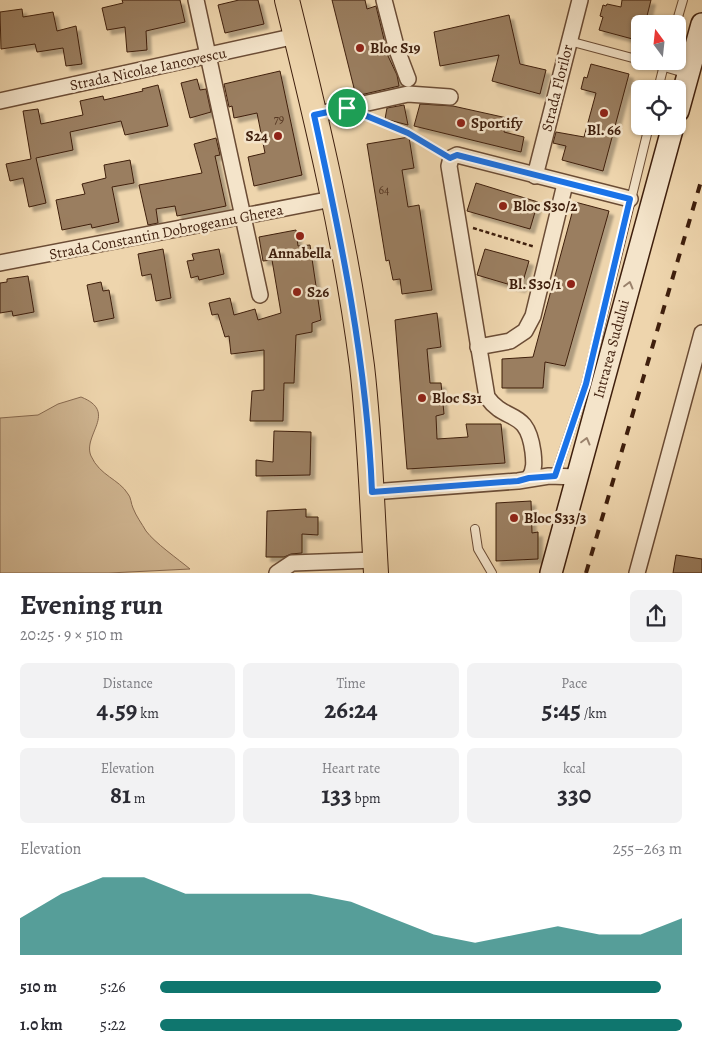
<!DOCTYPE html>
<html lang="en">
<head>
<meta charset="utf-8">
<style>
	:root { --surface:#fff; --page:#f2f2f3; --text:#2b2b33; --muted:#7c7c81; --accent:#0f766e }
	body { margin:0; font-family:Alegreya,serif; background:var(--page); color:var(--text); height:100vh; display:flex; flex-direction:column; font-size:19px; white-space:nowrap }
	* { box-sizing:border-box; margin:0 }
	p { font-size:16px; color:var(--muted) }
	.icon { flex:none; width:28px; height:28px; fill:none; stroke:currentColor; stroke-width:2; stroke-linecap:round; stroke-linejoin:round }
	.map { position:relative; height:573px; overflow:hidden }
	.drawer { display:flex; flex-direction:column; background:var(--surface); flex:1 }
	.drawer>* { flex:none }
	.needle { width:32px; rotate:345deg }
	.tools { position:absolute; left:631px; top:15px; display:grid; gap:10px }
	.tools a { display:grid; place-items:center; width:55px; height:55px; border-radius:8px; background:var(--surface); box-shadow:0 1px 4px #0004; font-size:25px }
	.pin { position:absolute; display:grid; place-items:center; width:42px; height:42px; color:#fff; margin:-21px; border:2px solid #fff; border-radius:50%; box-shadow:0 1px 5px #0007 }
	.round { display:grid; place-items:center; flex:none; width:52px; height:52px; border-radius:8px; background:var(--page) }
	.overview { display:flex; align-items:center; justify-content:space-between; height:85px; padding:0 20px }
	h1 { font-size:28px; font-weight:700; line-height:38px }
	.figures { display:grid; grid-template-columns:repeat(3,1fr); gap:8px; height:85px; padding:5px 20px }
	.figures div { display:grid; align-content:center; border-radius:8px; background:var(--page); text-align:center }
	.figures b { font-size:25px; font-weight:700 }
	.figures small { font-size:14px; font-weight:400 }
	.figures p { font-size:14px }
	.chart { height:140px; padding:10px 20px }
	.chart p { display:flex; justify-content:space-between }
	.chart svg { width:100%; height:90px; margin-top:5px; fill:var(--accent); opacity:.7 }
	ul { padding:0 20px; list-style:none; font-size:16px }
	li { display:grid; grid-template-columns:80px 60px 1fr; align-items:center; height:38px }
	li i { height:12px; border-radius:6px; background:var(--accent) }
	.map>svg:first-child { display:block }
	.green { fill:#d0b692; stroke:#886a50 }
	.building { fill:#9a7e60; stroke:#3f1f0d; filter:url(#shadow) }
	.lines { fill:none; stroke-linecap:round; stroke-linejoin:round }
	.lane-casing { stroke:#6b4c35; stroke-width:10 }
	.street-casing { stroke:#6b4c35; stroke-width:18 }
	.secondary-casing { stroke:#3f1f0d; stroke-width:24 }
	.primary-casing { stroke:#3f1f0d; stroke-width:26 }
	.path { stroke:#3f1f0d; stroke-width:2.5; stroke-dasharray:4 2.5; stroke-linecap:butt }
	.lane { stroke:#f4e4ca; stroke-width:8 }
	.street { stroke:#f4e4ca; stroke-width:15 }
	.secondary { stroke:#f4e4ca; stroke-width:21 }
	.primary { stroke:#eed5ad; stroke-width:24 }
	.rail { stroke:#3f1f0d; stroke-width:4; stroke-dasharray:9 9; stroke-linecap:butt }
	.oneway { stroke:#9a826c }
	.route-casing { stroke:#fff; stroke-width:10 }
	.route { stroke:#1a73e8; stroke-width:6 }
	.poi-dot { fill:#8f2418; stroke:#f4e4ca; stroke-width:2 }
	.labels { text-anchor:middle; stroke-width:5; stroke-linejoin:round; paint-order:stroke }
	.number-label { font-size:12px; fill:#563722 }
	.poi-label { font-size:15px; font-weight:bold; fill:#3f1f0d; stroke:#f4e4ca; text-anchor:start }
	.street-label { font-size:15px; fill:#3f1f0d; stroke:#f4e4ca }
</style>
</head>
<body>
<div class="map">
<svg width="702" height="573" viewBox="0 0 702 573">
	<defs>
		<filter id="shadow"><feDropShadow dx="4.5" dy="4.5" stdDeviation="1" flood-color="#0004"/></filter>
	</defs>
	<rect width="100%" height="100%" fill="#eed5ad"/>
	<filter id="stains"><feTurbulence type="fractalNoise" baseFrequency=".004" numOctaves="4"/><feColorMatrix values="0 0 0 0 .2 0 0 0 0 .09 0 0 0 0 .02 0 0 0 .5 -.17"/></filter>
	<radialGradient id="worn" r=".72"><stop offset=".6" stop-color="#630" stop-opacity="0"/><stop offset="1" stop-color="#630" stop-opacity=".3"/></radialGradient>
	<path class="green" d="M 81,397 C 119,412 82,435 91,456 C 100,476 119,479 128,494 C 131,497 131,504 133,508 C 136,516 142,524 146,531 C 155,543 178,559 190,569 L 109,573 L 0,573 L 0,418 L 38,415 L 58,404 Z"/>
	<g class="building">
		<polygon points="122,0 180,0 185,22 146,31 147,50 127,52 125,27 107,30 102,8 123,3"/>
		<polygon points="239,0 258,0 264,24 225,33 218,5"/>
		<polygon points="332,0 365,0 367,9 376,6 388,56 397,75 399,86 356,96"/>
		<polygon points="622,0 651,0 645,24 640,24 640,41 599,30 603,17 600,16 603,5 606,6 607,4 621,7"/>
		<polygon points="22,9 23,17 53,12 57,31 76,26 82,64 66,66 63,48 37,52 35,44 1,49 0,12"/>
		<polygon points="509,15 520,64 546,70 540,94 492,81 499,55 440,66 434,32"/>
		<polygon points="591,64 629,74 603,171 562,160 566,146 553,143 556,132 584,137 596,93 581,89 584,77 587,78"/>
		<polygon points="280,71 302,175 254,186 248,157 265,153 257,113 234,118 232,106 229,107 224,84"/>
		<polygon points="197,79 200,90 206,89 211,112 190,118 181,83"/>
		<polygon points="158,85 168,126 125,135 121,121 70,132 73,150 36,158 46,203 29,207 23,178 10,181 6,164 31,159 23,111 38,109 41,124 83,115 80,101 103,96 104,100 143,91 142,89"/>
		<polygon points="420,104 453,106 507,118 504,132 524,137 521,152 414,126"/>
		<polygon points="404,105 408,125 385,119 387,108"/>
		<polygon points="409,137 414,168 402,170 408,207 419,205 432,290 402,294 400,279 393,280 389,260 386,261 367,144"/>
		<polygon points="216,138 220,155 215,156 226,206 177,216 175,206 156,209 158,223 148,225 139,185 202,173 194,144"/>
		<polygon points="130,160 134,183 112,187 119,222 92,228 91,224 62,230 56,200 85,194 82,184 106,178 104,165"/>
		<polygon points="476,183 538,202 530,229 467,211"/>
		<polygon points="575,202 609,211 565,366 545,362 543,388 502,388 502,359 533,357"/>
		<polygon points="296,230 298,246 310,245 321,320 312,323 312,332 296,335 294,383 284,383 283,421 250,421 252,391 264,390 264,350 231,354 229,336 225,337 218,314 212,315 209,303 230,298 234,315 255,309 258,320 281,313 272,260 263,261 259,237"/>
		<polygon points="163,249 171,298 156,301 151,274 142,276 138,254"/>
		<polygon points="219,249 224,274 199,280 198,276 191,278 187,261 194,260 192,254"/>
		<polygon points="485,249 529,261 521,288 477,275"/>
		<polygon points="28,276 34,312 13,316 12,311 0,313 0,283 7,282 7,279"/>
		<polygon points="101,282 103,291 109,290 114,318 94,322 87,285"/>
		<polygon points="437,313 441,347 427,349 430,383 441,383 444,414 436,416 437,439 468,437 466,424 501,424 505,463 407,469 395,320"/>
		<polygon points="274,431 311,432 310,475 256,476 256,460 273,462"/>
		<polygon points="531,501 532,533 538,532 538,559 496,561 496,503"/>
		<polygon points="306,509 306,517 318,517 318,535 302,534 302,553 291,554 284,557 266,557 267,511"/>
		<polygon points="676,555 702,559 702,573 673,573"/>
	</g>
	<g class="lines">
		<g class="lane-casing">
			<g id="lane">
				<polyline points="676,24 683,0"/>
				<polyline points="569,41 640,60"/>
				<polyline points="644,61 688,74"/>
				<polyline points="658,89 665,61"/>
				<polyline points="555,476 586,384 649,126"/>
				<polyline points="475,529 478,549 492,573"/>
			</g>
		</g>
		<g class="street-casing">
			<g id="street">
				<polyline points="196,0 260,295"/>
				<polyline points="384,0 397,50 408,79"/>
				<polyline points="0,101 296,36"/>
				<polyline points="314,115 408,94 450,97"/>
				<polyline points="535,176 580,0"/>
				<polyline points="0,263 332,199"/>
				<polyline points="478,347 510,341 525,331 533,316 565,184"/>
				<path d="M 529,478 C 535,470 534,461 533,452 C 527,407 506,424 487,397 L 449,166 L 451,158 L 457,155 L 630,199"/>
				<polyline points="372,492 518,481 549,476 577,477"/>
				<polyline points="277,573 292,563 375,560"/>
				<polyline points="637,573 702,333"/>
			</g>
		</g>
		<g class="secondary-casing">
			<g id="secondary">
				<polyline points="678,111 702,24"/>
				<polyline points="551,573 673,126"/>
			</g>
		</g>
		<g class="primary-casing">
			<path id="primary" d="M 287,0 C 317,121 346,242 362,366 C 370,435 372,504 376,573"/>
		</g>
		<g class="path">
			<polyline points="372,118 408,133 438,151"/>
			<polyline points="473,228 535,247"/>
		</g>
		<use href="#lane" class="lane"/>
		<use href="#street" class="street"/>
		<use href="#secondary" class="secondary"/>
		<use href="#primary" class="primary"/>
		<polyline class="rail" points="586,573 702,178"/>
	</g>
	<defs><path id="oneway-chevron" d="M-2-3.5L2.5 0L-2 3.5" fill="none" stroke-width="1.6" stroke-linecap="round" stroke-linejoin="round" transform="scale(1.25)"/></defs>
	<g class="oneway">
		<use href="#oneway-chevron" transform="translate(629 285) rotate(-75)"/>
		<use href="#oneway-chevron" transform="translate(586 441) rotate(-75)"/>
	</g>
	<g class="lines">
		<g class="route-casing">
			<path id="route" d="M 347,108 L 408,133 L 450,158 L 457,155 L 630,199 L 586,384 L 555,476 L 529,478 L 518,481 L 372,492 C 367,364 341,239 314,115 Z"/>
		</g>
		<use href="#route" class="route"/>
	</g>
	<g class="poi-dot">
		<circle cx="360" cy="48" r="5"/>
		<circle cx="604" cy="113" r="5"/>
		<circle cx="461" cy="123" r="5"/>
		<circle cx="278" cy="136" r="5"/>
		<circle cx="503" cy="206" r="5"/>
		<circle cx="300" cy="236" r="5"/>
		<circle cx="571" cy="284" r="5"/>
		<circle cx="297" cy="292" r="5"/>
		<circle cx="422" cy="398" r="5"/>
		<circle cx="514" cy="518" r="5"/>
	</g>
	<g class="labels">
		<g class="number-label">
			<text x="279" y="123">79</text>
			<text x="384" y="194">64</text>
		</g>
		<g class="poi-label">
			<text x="370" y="53">Bloc S19</text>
			<text x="471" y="128">Sportify</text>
			<text x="604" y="135" text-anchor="middle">Bl. 66</text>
			<text x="268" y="141" text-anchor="end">S24</text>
			<text x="513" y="211">Bloc S30/2</text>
			<text x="300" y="258" text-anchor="middle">Annabella</text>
			<text x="561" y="289" text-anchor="end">Bl. S30/1</text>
			<text x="307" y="297">S26</text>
			<text x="432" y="403">Bloc S31</text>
			<text x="524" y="523">Bloc S33/3</text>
		</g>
		<g class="street-label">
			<text transform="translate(148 69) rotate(-12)" y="5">Strada Nicolae Iancovescu</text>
			<text transform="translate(557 88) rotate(-76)" y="5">Strada Florilor</text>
			<text transform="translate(166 232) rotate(-11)" y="5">Strada Constantin Dobrogeanu Gherea</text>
			<text transform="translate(611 349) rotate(-75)" y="5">Intrarea Sudului</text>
		</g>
	</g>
	<rect width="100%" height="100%" filter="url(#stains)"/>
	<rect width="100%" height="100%" fill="url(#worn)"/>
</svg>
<div class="tools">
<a><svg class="needle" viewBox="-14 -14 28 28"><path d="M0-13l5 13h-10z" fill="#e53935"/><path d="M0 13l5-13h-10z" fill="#7c7c81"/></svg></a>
<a><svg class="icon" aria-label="locate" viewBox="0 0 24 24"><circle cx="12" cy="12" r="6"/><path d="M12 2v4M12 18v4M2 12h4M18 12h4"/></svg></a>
</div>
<div class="pin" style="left:347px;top:108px;background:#1e9e55"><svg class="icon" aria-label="arrive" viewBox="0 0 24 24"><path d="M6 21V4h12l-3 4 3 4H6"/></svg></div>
</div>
<section class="drawer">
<div class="overview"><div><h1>Evening run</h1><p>20:25 · 9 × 510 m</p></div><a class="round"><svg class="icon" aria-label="share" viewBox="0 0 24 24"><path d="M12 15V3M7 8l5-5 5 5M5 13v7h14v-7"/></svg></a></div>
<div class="figures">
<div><p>Distance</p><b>4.59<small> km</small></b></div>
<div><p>Time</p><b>26:24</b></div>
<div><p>Pace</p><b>5:45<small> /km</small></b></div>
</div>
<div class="figures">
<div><p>Elevation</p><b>81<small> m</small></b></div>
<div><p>Heart rate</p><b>133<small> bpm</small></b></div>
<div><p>kcal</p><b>330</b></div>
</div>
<div class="chart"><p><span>Elevation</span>255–263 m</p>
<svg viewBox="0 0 160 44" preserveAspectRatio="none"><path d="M0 44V26L10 14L20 6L30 6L40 14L50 14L60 14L70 14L80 18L90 26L100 34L110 38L120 34L130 30L140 34L150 34L160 26V44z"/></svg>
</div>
<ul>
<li><b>510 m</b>5:26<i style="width:96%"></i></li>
<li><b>1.0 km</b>5:22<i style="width:100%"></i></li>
</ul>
</section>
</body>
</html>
